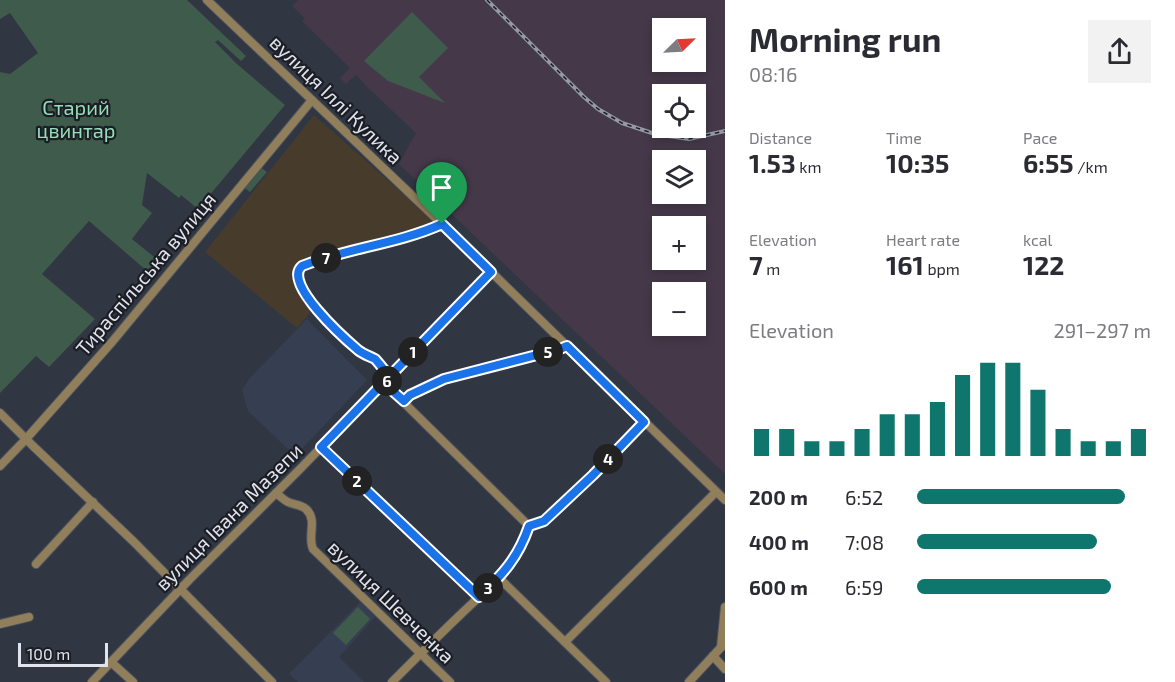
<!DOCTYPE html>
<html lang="en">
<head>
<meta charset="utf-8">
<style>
	:root { --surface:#fff; --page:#f2f2f3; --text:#2b2b33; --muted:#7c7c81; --accent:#0f766e }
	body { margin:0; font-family:"Exo 2",sans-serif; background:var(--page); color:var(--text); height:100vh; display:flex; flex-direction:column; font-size:22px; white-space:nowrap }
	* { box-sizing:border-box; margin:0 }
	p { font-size:20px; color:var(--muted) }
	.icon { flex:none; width:33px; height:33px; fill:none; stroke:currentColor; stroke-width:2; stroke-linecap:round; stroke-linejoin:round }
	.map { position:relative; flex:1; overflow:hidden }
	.panel { display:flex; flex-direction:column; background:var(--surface); width:450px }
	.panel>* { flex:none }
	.needle { width:39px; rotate:66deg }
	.fabs { position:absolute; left:652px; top:18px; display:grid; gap:12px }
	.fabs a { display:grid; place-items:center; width:54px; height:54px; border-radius:0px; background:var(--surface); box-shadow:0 3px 9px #0003; font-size:30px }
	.scale { position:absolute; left:18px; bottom:15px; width:90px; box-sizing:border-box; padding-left:6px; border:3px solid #e1e4ed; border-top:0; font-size:16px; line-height:21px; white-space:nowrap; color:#e1e4ed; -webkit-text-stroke:4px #1b1e24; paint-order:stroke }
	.pin { position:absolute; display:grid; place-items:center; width:51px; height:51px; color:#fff; margin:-62px -26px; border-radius:50% 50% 50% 0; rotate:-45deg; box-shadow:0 0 6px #0007 }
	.pin .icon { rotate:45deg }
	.km { position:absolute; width:30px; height:30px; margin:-15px; border-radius:50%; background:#222; color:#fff; font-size:16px; line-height:30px; text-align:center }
	.round { display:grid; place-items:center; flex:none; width:63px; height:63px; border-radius:0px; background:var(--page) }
	.overview { display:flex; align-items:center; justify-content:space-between; height:102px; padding:0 24px }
	h1 { font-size:33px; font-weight:700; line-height:45px }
	.stats { display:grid; grid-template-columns:repeat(3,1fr); gap:9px; height:102px; padding:6px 24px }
	.stats div { display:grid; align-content:center }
	.stats b { font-size:26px; font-weight:700 }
	.stats small { font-size:16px; font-weight:400 }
	.stats p { font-size:16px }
	.chart { height:168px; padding:12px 24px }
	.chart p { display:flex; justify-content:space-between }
	.chart svg { width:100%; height:108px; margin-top:6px; stroke:var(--accent); stroke-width:6 }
	ul { padding:0 24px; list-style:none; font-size:20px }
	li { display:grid; grid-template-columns:96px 72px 1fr; align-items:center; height:45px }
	li i { height:15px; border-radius:8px; background:var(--accent) }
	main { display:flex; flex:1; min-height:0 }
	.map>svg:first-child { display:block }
	.built { fill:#363e51 }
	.industrial { fill:#453949; fill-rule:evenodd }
	.medical { fill:#473c2c }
	.green { fill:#3f5b4c }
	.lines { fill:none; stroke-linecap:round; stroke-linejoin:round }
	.minor-casing { stroke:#4d525e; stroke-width:10 }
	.minor { stroke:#917f5c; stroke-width:8 }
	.rail-casing { stroke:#9599a4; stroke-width:4 }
	.rail { stroke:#1b1e24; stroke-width:1.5; stroke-dasharray:4.5; stroke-linecap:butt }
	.route-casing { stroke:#fff; stroke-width:12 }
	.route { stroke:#1a73e8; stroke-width:8 }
	.labels { text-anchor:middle; stroke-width:4.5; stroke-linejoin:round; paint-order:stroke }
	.street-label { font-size:20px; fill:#e1e4ed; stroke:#1b1e24 }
	.park-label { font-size:20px; fill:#97dfba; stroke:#1b1e24 }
</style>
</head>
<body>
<main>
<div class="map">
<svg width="725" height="682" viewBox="0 0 725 682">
	<rect width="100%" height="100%" fill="#313643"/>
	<g class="built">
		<polygon points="307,319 367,380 295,456 248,411 242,390 249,379"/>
		<polygon points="360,602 375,617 339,657 364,682 298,682 289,674"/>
	</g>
	<path class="industrial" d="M 298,0 L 725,0 L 725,474 L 399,164 L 416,133 L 364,84 L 364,83 L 356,75 L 346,84 L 340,78 L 350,68 L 302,21 L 305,18 L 292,6 ZM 663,28 L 696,28 L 696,62 L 663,62 ZM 663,94 L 696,94 L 696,128 L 663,128 ZM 663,160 L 696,160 L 696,194 L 663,194 ZM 663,226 L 696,226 L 696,260 L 663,260 ZM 663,292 L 696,292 L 696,326 L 663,326 Z"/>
	<polygon class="medical" points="314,115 435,222 297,264 292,271 299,291 313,309 297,328 205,252"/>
	<g class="green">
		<polygon points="0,0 187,0 246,56 241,61 218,40 215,42 237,64 285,105 198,209 181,195 179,198 147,173 142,205 152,213 132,239 164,265 154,277 89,221 42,274 95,319 49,367 36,356 0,393 0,72 10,74 38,53 10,13 0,19"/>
		<polygon points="412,12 448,48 419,77 445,103 388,81 364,61"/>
		<polygon points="260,167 267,172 250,192 243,187"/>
		<polygon points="358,607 370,619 346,645 333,633"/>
	</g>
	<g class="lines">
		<g class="minor-casing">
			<g id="minor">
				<polyline points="207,0 442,224 725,500"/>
				<polyline points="442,224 429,230 307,264 299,269 298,278 302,290 316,309 359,351 376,360 387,373 387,386 529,526"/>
				<polyline points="404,401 410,395 444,379 560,349 566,346"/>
				<polyline points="0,413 33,446 134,542 272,682"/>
				<polyline points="322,447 479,597"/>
				<polyline points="0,466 26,439 112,342 312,100"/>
				<path d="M 276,493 C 280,496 284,500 288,502 C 294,505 300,504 306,509 C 318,520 307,536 313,549 L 450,682"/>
				<polyline points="36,564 93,502"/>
				<polyline points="499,578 606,682"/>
				<polyline points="0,624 29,617"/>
				<polyline points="565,642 716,492"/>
				<polyline points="721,647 725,607"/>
				<polyline points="713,656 725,669"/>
				<polyline points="111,662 133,682"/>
				<polyline points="92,682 189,580 301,468 491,272"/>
				<path d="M 392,682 C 414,660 436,638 459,616 C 489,587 515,568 529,526 L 544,521 L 593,475 L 644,422"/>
				<polyline points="689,682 725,643"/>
			</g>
		</g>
		<use href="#minor" class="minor"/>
		<g class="rail-casing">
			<polyline id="rail" points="487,0 584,97 598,109 622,123 655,134 689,139 725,131"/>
		</g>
		<use href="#rail" class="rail"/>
	</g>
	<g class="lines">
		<g class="route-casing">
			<path id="route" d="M 442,224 L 491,272 L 488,275 L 390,376 L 384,382 L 327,441 L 321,447 L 479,597 C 503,574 518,558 529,526 L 544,521 L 593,475 L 644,422 L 567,346 L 560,349 L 444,379 L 410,395 L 404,401 L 387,386 L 387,373 C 383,369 379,363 375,359 C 369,356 363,354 358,350 C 345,339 282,283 302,266 C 347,248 398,244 442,224"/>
		</g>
		<use href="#route" class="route"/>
	</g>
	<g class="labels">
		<g class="street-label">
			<text transform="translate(336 100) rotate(44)" y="7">вулиця Іллі Кулика</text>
			<text transform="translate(146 274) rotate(-50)" y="7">Тираспільська вулиця</text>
			<text transform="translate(229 517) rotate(-45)" y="7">вулиця Івана Мазепи</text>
			<text transform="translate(391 602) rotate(44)" y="7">вулиця Шевченка</text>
		</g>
		<g class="park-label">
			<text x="76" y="115">Старий<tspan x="76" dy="23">цвинтар</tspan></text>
		</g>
	</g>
</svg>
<div class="fabs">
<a><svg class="needle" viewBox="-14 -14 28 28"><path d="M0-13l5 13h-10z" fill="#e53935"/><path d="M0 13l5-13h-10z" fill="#7c7c81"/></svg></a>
<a><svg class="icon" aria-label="locate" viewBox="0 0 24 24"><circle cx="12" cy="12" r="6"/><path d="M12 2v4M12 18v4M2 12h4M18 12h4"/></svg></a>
<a><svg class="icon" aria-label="layers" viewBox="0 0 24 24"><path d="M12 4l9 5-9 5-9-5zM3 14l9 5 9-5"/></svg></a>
<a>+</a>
<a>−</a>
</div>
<div class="scale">100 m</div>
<div class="pin" style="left:442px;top:224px;background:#1e9e55"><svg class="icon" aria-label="arrive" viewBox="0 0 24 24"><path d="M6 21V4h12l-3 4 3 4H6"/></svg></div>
<b class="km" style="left:413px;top:352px">1</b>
<b class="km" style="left:357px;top:481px">2</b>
<b class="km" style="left:488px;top:588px">3</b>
<b class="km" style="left:608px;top:459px">4</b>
<b class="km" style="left:548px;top:352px">5</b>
<b class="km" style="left:387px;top:381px">6</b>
<b class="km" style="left:326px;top:258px">7</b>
</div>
<section class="panel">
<div class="overview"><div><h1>Morning run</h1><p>08:16</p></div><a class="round"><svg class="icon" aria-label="share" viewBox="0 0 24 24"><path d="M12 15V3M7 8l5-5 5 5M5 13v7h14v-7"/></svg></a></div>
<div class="stats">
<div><p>Distance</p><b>1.53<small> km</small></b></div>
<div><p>Time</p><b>10:35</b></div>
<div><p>Pace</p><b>6:55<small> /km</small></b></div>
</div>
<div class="stats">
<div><p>Elevation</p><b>7<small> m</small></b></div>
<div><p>Heart rate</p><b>161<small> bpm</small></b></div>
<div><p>kcal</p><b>122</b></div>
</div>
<div class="chart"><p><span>Elevation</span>291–297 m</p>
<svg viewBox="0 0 160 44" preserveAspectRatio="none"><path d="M5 44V33M15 44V33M25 44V38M35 44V38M45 44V33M55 44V27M65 44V27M75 44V22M85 44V11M95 44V6M105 44V6M115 44V17M125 44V33M135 44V38M145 44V38M155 44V33"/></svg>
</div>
<ul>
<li><b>200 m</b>6:52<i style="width:89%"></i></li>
<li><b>400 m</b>7:08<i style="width:77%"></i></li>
<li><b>600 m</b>6:59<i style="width:83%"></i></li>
</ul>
</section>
</main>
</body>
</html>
